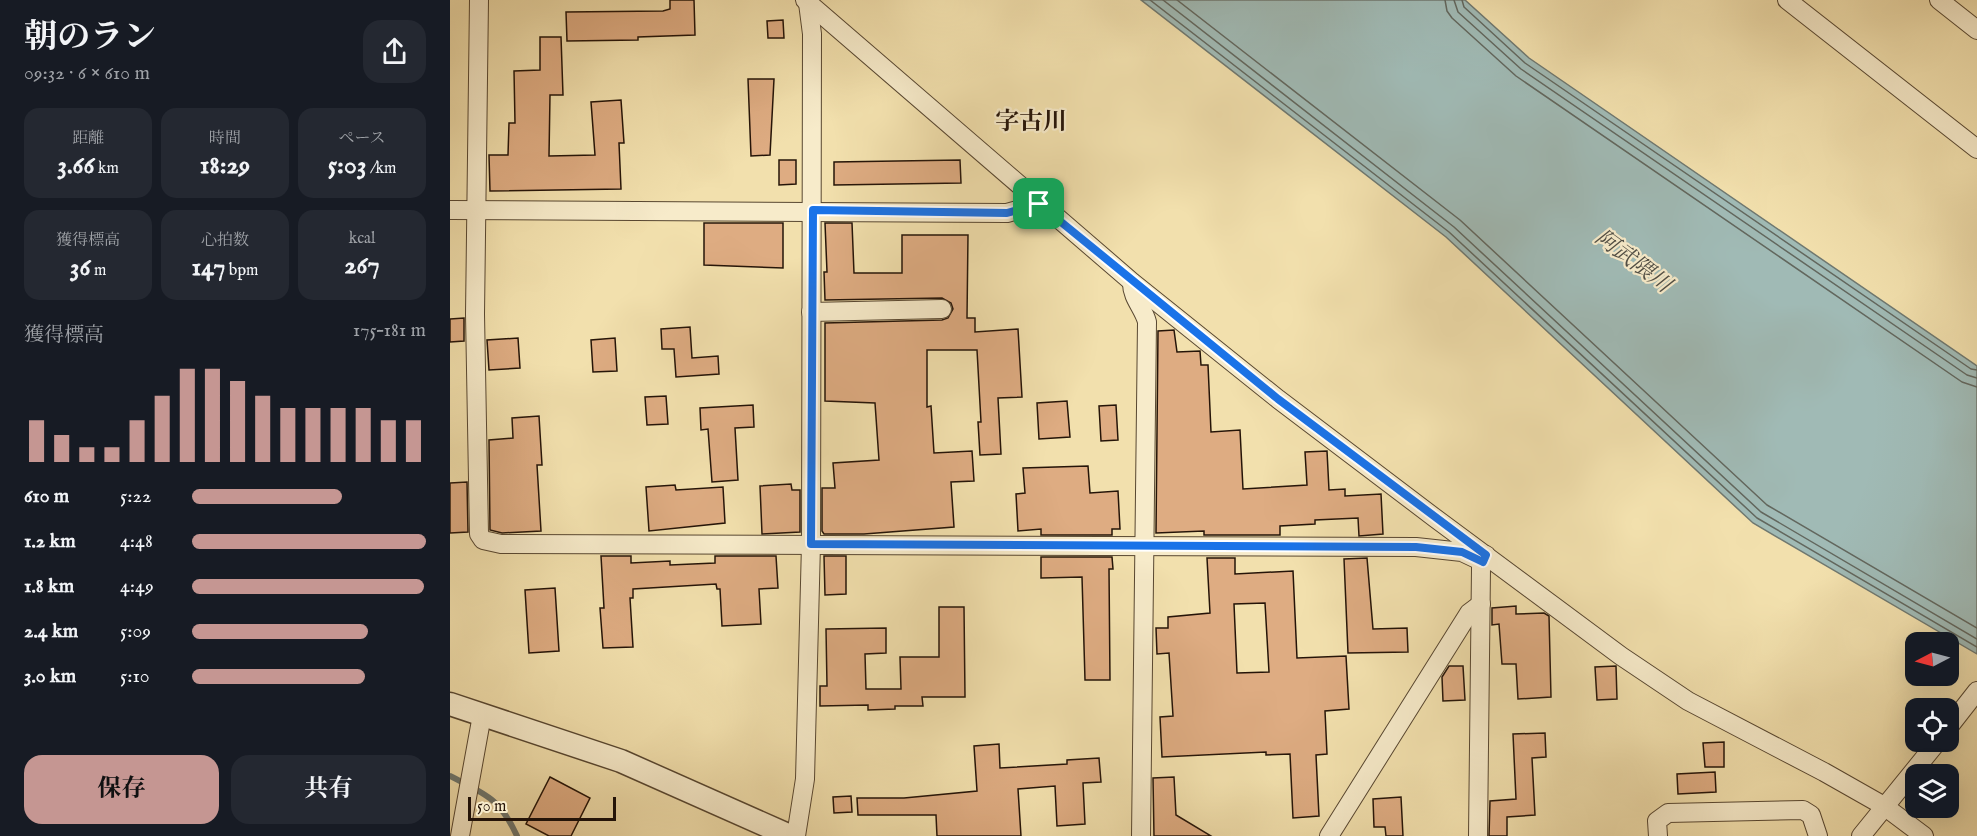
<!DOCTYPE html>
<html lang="ja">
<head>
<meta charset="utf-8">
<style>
	:root { --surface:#171b24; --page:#242831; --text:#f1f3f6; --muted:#9ea1a6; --accent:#c59692 }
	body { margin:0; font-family:"IM FELL English","Noto Serif JP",serif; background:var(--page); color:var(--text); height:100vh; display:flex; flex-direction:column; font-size:22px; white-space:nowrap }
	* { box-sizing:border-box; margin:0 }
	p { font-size:20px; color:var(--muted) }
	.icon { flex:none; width:33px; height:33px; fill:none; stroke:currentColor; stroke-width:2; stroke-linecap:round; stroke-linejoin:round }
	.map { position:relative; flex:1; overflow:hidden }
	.details { display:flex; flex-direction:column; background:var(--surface); width:450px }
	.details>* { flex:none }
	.needle { width:39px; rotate:264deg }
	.tools { position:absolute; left:1455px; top:632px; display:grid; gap:12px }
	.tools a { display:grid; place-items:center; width:54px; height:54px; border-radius:12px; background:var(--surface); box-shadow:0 6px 24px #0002; font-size:30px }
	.scale { position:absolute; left:18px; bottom:15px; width:148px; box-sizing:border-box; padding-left:6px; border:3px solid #251408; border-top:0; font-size:16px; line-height:21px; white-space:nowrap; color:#251408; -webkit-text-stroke:4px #f7ebca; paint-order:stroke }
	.pin { position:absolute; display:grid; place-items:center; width:51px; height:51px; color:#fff; margin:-26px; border-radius:12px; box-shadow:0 3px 9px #0006 }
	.round { display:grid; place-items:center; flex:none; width:63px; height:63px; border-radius:18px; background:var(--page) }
	.headline { display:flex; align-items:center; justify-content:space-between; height:102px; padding:0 24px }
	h1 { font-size:33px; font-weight:700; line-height:45px }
	.metrics { display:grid; grid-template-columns:repeat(3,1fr); gap:9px; height:102px; padding:6px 24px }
	.metrics div { display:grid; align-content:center; border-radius:15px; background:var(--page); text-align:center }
	.metrics b { font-size:26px; font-weight:700 }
	.metrics small { font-size:16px; font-weight:400 }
	.metrics p { font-size:16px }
	.chart { height:168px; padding:12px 24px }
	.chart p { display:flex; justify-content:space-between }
	.chart svg { width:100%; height:108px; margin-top:6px; stroke:var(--accent); stroke-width:6 }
	.cta { display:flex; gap:12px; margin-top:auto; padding:12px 24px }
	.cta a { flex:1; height:69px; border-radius:18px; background:var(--accent); color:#111; font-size:24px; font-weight:700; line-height:69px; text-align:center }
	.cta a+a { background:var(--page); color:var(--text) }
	ul { padding:0 24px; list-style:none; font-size:20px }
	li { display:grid; grid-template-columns:96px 72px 1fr; align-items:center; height:45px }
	li i { height:15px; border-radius:8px; background:var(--accent) }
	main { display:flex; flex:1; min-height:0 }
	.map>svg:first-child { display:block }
	.water { fill:#a0bab5; stroke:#6f7870; stroke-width:1.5 }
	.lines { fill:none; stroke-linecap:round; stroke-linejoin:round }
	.shore { stroke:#62675e; stroke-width:1.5 }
	.stream { stroke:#6f7870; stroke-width:6 }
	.building { fill:#deac82; stroke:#251408; stroke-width:1.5; fill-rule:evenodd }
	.minor-casing { stroke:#584731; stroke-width:20 }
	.tertiary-casing { stroke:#584731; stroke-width:25 }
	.minor { stroke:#f7ebca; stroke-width:18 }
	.tertiary { stroke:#f7ebca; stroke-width:22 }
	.route-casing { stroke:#fff; stroke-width:12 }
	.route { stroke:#1a73e8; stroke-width:8 }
	.labels { text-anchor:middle; stroke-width:4.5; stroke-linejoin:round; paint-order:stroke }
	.water-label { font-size:22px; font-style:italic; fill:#504e45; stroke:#f7ebca }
	.quarter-label { font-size:24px; font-weight:bold; fill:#251408; stroke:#f7ebca }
</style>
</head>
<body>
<main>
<section class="details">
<div class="headline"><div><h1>朝のラン</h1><p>09:32 · 6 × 610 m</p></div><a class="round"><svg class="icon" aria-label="share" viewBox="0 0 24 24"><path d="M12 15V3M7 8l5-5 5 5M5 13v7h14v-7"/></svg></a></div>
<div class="metrics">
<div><p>距離</p><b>3.66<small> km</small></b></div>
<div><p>時間</p><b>18:29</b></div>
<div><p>ペース</p><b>5:03<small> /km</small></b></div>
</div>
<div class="metrics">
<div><p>獲得標高</p><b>36<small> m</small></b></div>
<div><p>心拍数</p><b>147<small> bpm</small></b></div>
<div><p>kcal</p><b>267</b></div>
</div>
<div class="chart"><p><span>獲得標高</span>175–181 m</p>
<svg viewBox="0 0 160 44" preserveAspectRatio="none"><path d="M5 44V27M15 44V33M25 44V38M35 44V38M45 44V27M55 44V17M65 44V6M75 44V6M85 44V11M95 44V17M105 44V22M115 44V22M125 44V22M135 44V22M145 44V27M155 44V27"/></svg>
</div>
<ul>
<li><b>610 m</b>5:22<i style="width:64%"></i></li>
<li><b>1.2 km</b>4:48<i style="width:100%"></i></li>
<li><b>1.8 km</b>4:49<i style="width:99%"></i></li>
<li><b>2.4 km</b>5:09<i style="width:75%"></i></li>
<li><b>3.0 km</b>5:10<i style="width:74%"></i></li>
</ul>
<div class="cta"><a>保存</a><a>共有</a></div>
</section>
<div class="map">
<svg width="1527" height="836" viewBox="0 0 1527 836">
	<rect width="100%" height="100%" fill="#f2e0ad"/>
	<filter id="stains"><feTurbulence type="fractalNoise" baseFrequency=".00333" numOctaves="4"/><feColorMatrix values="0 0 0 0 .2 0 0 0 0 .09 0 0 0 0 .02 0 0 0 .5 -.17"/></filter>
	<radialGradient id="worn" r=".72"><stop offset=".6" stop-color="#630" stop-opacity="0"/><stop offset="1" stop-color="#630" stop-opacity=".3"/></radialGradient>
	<polygon class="water" points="691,0 1015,0 1079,58 1527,366 1527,654 1303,523 996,237"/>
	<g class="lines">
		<g class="shore">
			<polyline points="700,0 999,232 1307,518 1527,647"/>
			<polyline points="713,0 1004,227 1311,512 1527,639"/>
			<polyline points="727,0 1010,220 1317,505 1527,628"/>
			<polyline points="995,0 997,11 1002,18 1066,76 1512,382 1527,387"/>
			<polyline points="1004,0 1008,12 1071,69 1517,375 1527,378"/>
			<polyline points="1012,0 1014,7 1075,63 1521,369 1527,370"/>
		</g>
		<path class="stream" d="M 0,776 C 35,794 50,798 67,836"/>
	</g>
	<g class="building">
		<polygon points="220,0 244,0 245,35 188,37 188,40 117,41 116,12 213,11 220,9"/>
		<polygon points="333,20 334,38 318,38 317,21"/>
		<polygon points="90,37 111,37 113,95 100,95 99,156 145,155 141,102 171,100 174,143 169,143 171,189 40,191 39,155 58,155 59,123 65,123 64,71 90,70"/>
		<polygon points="298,79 324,79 320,155 301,156"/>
		<polygon points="329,160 346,160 346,184 329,185"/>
		<polygon points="510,160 511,183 384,185 384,162"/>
		<polygon points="254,223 333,223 333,268 254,265"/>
		<polygon points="375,223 402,223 404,273 452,273 452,235 518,235 517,318 525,318 525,332 568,329 572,397 548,398 551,454 530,455 528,422 531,422 527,350 477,350 477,407 481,406 484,453 522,451 524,481 501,482 504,527 414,534 374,534 372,531 372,488 385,488 383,463 429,460 425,403 375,401 375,323 492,320 498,318 503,309 501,303 492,298 375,300 374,272 377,272"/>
		<polygon points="14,318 14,341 0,342 0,319"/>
		<polygon points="240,327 242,358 268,356 269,374 226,377 224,349 212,349 211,329"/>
		<polygon points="724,330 727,352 750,351 751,365 758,365 761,432 790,430 793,489 857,485 855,452 877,451 879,490 895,489 895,496 931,494 933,534 909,536 908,518 865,520 865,524 830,526 830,535 754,535 754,531 706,533 708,331"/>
		<polygon points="68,338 70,368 39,370 37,340"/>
		<polygon points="165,338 167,371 143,372 141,340"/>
		<polygon points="216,396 218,424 197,425 195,397"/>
		<polygon points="617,401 620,437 589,439 587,403"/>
		<polygon points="303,405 304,427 285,428 288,480 262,482 258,429 251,430 250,408"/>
		<polygon points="666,405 668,440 651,441 649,406"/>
		<polygon points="89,416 92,465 87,465 91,531 52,533 40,530 39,440 63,438 62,418"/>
		<polygon points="638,466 640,493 668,491 670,529 662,529 662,535 591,535 591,529 568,531 566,494 575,493 573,468"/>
		<polygon points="17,482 18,532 0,533 0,483"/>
		<polygon points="341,484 342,490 350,490 350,532 312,534 310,486"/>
		<polygon points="225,485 226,490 273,487 275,523 199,531 196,487"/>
		<polygon points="151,556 181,556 181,563 220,561 220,565 265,563 265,556 326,556 328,588 309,589 311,624 272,626 270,589 267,589 266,584 183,589 183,598 180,598 183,647 153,648 150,608 154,608"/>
		<polygon points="374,556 396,556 396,594 375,595"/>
		<polygon points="591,557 662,557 663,569 659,569 660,680 635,680 632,577 591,578"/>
		<path d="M 757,558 L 785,558 L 785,574 L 843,571 L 847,658 L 896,656 L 899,709 L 875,711 L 877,754 L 866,755 L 869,816 L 843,818 L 840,754 L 816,755 L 816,752 L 712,757 L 710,717 L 723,716 L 719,653 L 707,654 L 706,628 L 718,628 L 718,617 L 760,613 ZM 815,603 L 819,672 L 787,673 L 784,604 Z"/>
		<polygon points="917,558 923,629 957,628 958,652 898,653 894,559"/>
		<polygon points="105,588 109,651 79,653 75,590"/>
		<polygon points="1066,606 1066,614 1094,613 1099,616 1101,697 1068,699 1066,664 1052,664 1049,624 1042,625 1042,608"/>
		<polygon points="489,607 514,607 515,697 472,697 473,706 445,706 445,709 418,710 418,705 370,706 370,686 377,686 376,629 436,628 436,653 415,654 416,689 451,689 450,657 489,657"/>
		<polygon points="999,666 1013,666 1015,700 993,701 992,677"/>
		<polygon points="1166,666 1167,699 1147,700 1145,667"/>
		<polygon points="1095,733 1096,757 1082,758 1085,815 1057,817 1057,836 1039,836 1040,801 1066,799 1063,734"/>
		<polygon points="1274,742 1274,767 1255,767 1253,743"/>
		<polygon points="549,744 550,768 617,764 617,760 649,758 651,782 633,783 635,824 607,826 605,786 568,789 571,836 487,836 486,815 408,815 407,798 454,798 527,791 524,746"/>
		<polygon points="1265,772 1266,792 1228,794 1227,774"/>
		<polygon points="100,777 140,798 121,836 99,836 76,824"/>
		<polygon points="724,777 726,815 761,836 704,836 703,778"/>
		<polygon points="401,796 402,812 384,813 383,797"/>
		<polygon points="951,797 953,836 936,836 935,827 924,827 923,799"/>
	</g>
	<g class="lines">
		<g class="minor-casing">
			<g id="minor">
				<polyline points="29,0 25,314 29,534 33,540 51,544 966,547 1012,552 1033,562"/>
				<polyline points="355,0 682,282 828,399 985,518 1171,656 1238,701 1374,772 1434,806 1474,836"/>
				<polyline points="1337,0 1527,149"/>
				<polyline points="1489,0 1527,30"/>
				<polyline points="0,210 557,213 589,204"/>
				<path d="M 682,284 C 682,298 694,309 697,322 L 691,836"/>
				<polyline points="361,312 492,309"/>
				<polyline points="1498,728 1527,691"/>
				<polyline points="10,836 32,715"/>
				<polyline points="346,836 355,779 361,544 362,34 358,3"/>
				<polyline points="879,836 1019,613 1031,604"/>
				<polyline points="1028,836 1031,568 1036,555"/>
				<polyline points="1208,836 1207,821 1218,813 1353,810 1361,815 1368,836"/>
				<polyline points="1411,836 1488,741"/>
			</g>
		</g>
		<g class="tertiary-casing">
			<polyline id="tertiary" points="0,704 171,761 340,836"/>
		</g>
		<use href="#minor" class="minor"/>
		<use href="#tertiary" class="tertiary"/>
	</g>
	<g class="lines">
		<g class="route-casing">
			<polygon id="route" points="589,204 828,399 1036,555 1033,562 1012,552 966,547 361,544 363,210 557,213"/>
		</g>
		<use href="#route" class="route"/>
	</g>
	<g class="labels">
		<g class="water-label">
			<text transform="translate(1184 260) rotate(37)" y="8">阿武隈川</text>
		</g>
		<g class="quarter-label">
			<text x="581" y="129">字古川</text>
		</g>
	</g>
	<rect width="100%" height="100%" filter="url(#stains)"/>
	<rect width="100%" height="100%" fill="url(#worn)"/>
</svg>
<div class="tools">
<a><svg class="needle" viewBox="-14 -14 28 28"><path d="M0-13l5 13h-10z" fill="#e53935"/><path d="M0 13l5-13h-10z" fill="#9ea1a6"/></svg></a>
<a><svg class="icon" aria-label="locate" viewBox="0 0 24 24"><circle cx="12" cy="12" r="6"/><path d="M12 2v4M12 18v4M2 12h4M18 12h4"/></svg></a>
<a><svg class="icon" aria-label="layers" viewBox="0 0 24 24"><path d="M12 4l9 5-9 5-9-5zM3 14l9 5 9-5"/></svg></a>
</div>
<div class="scale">50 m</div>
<div class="pin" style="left:589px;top:204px;background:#1e9e55"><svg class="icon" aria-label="arrive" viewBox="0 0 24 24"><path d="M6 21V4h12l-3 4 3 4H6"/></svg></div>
</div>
</main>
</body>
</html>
